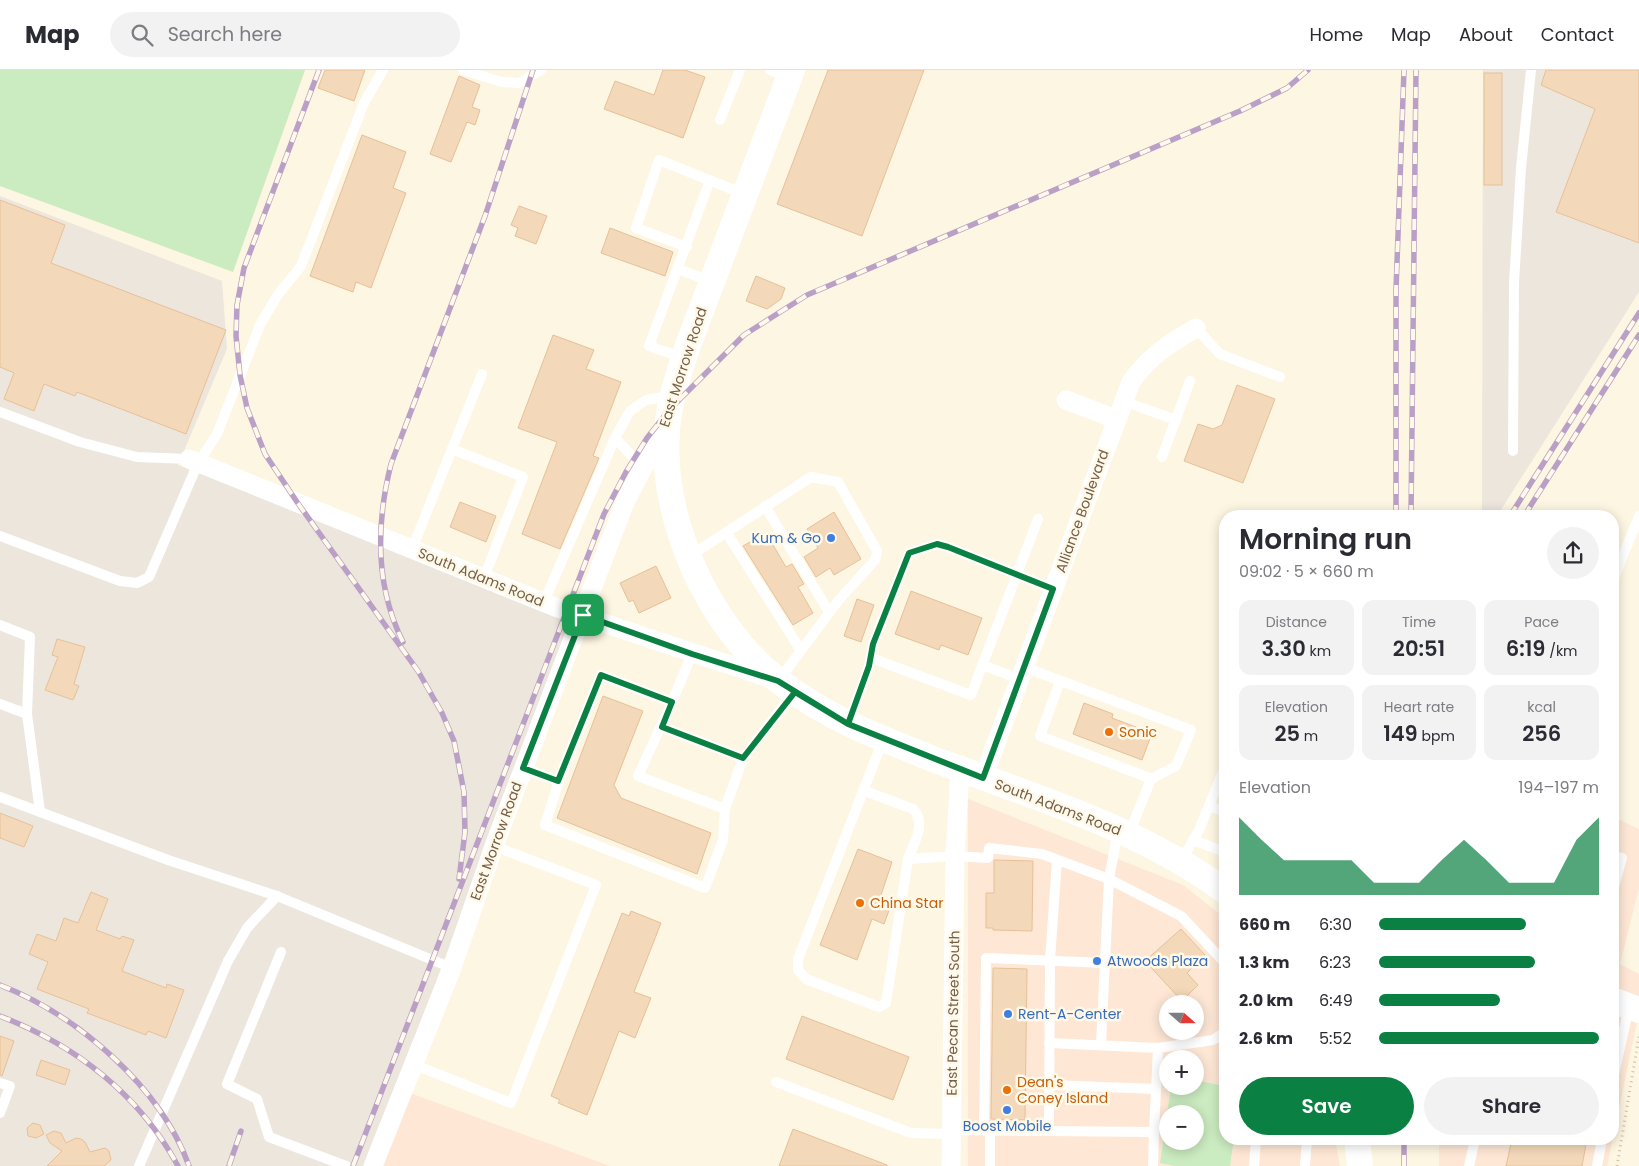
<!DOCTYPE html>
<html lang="en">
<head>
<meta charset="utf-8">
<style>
	:root { --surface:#fff; --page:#f2f2f3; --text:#2b2b33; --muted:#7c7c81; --line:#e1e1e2; --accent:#0b8043 }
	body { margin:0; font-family:Poppins,sans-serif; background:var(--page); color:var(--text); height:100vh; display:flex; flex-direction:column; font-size:19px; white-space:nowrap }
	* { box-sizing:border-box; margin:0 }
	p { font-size:16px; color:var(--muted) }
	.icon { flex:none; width:28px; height:28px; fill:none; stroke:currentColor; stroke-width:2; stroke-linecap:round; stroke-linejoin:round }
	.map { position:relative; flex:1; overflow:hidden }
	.drawer { position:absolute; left:1219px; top:440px; width:400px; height:635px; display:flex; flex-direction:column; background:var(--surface); border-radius:20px; box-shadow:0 2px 12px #0003 }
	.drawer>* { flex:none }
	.needle { width:32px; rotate:111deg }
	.buttons { position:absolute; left:1159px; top:925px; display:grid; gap:10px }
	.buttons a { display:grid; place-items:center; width:45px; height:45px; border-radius:50%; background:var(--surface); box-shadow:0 2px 12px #0003; font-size:25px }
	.pin { position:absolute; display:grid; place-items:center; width:42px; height:42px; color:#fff; margin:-21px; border-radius:10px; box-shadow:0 2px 8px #0006 }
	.round { display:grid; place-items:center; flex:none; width:52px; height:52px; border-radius:26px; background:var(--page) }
	.head { display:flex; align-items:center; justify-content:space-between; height:85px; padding:0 20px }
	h1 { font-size:28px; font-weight:600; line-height:38px }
	.metrics { display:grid; grid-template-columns:repeat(3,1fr); gap:8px; height:85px; padding:5px 20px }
	.metrics div { display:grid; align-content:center; border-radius:12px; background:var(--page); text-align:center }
	.metrics b { font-size:21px; font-weight:600 }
	.metrics small { font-size:14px; font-weight:400 }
	.metrics p { font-size:14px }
	.chart { height:140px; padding:10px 20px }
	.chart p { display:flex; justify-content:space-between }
	.chart svg { width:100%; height:90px; margin-top:5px; fill:var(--accent); opacity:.7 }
	.primary-button { display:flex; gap:10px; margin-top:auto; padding:10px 20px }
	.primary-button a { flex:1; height:58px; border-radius:30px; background:var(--accent); color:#fff; font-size:20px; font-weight:600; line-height:58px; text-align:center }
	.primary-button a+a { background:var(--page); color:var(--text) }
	ul { padding:0 20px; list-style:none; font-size:16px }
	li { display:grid; grid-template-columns:80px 60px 1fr; align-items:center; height:38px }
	li i { height:12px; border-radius:6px; background:var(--accent) }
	header { display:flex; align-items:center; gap:30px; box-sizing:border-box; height:70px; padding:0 25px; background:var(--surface); border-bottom:1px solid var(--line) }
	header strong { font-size:24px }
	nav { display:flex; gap:28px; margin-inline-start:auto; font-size:18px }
	.search { width:350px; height:45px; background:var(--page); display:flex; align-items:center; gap:12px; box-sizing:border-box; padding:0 18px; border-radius:28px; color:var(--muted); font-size:19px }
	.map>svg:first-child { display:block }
	.commercial { fill:#fee7d5; fill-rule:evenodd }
	.industrial { fill:#ece6dd }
	.green { fill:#cbebc0; fill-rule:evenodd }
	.building { fill:#f3d8b9; stroke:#e6c198 }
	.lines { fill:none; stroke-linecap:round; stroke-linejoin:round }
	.path { stroke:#d8bc9c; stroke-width:3; stroke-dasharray:1 4; stroke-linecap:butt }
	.lane { stroke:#fff; stroke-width:10 }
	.street { stroke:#fff; stroke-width:19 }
	.secondary { stroke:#fff; stroke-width:26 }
	.rail-casing { stroke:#baa0c6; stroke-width:5.5 }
	.rail { stroke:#fff9e9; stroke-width:4; stroke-dasharray:11; stroke-linecap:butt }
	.route-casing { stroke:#fff; stroke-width:10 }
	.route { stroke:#0b8043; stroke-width:6 }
	.shop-dot { fill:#3f7fe0; stroke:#fff9e9; stroke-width:2 }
	.food-dot { fill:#e8710a; stroke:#fff9e9; stroke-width:2 }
	.labels { text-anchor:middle; stroke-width:5; stroke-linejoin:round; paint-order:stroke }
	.street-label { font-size:14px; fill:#755e48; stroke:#fff9e9 }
	.shop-label { font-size:14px; fill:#366cbe; stroke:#fff9e9; text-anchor:start }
	.food-label { font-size:14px; fill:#c56008; stroke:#fff9e9; text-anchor:start }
</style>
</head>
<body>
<header>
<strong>Map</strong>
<div class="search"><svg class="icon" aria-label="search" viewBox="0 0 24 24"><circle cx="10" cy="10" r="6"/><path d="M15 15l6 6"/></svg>Search here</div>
<nav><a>Home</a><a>Map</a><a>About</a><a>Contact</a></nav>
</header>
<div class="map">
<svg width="1639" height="1096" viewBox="0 0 1639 1096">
	<rect width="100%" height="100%" fill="#fdf6e2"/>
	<g class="commercial">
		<path d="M 968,729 L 1183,815 L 1225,848 L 1225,1016 L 1195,1010 L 1195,989 L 1168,989 L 1168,1016 L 1171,1016 L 1160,1093 L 1175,1096 L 968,1096 ZM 1168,934 L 1195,934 L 1195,961 L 1168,961 Z"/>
		<polygon points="1613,747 1639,759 1639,818 1620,894 1639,904 1639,942 1607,1096 1439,1096 1439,1069 1612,1069"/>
		<polygon points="410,1023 610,1096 383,1096"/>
		<polygon points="1234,1069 1335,1069 1340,1096 1230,1096"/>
	</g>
	<g class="industrial">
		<polygon points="1483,0 1639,0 1639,222 1497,446 1482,446"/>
		<polygon points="0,126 222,211 227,279 178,395 575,550 365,1096 0,1096"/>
	</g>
	<g class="green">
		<polygon points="0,0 305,0 233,202 0,116"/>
		<path d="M 1195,1010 L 1225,1016 L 1225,1069 L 1234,1069 L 1230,1096 L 1175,1096 L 1160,1093 L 1171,1016 L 1195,1016 ZM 1168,1044 L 1195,1044 L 1195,1071 L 1168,1071 Z"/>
	</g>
	<g class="building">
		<polygon points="325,0 365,0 354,31 318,18"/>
		<polygon points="663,0 685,0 705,7 683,68 604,39 615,11 654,25"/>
		<polygon points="828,0 924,0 862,166 777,134"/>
		<polygon points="1546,0 1639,0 1639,173 1556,142 1595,39 1541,15"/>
		<rect x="1484" y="3" width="18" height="112"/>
		<polygon points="459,6 480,15 472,37 480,40 475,55 467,52 451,92 430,84"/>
		<polygon points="362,65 406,82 393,118 406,123 371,218 356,212 353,222 310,206"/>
		<polygon points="0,130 65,155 51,193 226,260 186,364 77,322 75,326 44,314 34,341 4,329 14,303 0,297"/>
		<polygon points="519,136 547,146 536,174 515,166 518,158 511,155"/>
		<polygon points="610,158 673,182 665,206 601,183"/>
		<polygon points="756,206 785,218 781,229 767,239 746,231"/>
		<polygon points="553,265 594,280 586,299 621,312 593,386 599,388 560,479 522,464 557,372 518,358"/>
		<polygon points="1237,315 1275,329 1243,413 1184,391 1198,354 1213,359 1222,355"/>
		<polygon points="460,432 496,446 486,472 450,457"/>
		<polygon points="834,442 861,489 834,505 830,498 816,507 804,487 818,478 807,459"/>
		<polygon points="766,463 786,497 792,494 804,514 798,517 813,543 793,555 743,476"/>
		<polygon points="656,496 671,528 639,543 633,530 629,532 620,513"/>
		<polygon points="911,521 982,548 968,585 941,575 939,580 895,564"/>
		<polygon points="857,529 874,535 861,572 844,566"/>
		<polygon points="57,569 85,577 74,614 79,616 73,630 45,620 58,587 52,585"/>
		<polygon points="603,626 643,641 614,715 621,728 711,763 697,804 557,748"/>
		<polygon points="1084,633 1113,644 1112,648 1152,663 1142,690 1073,664"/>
		<polygon points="0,743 33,756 24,777 0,768"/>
		<polygon points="858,779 892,792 879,831 891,835 884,854 872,849 857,890 820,875"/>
		<polygon points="994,790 1033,791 1032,861 993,860 993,858 986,858 986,823 994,823"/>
		<polygon points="91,822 108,829 96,860 120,869 122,866 134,870 122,901 166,918 167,914 184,920 166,968 148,961 146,965 87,943 89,939 37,919 48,892 29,884 37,864 56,871 64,848 78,853"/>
		<polygon points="631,841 661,853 634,922 651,928 635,968 619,961 587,1045 558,1033 560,1030 551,1026 622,843 629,846"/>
		<polygon points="1181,859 1205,885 1187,903 1198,915 1182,931 1145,891"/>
		<polygon points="993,898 1027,899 1025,1050 991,1049"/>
		<polygon points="802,946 909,987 893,1030 786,989"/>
		<polygon points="0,966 14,971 2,1006 0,1005"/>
		<polygon points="41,990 70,1000 65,1015 36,1005"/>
		<polygon points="33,1053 40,1055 44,1064 36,1068 28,1066 27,1058"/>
		<polygon points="793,1059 887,1095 887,1096 779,1096"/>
		<polygon points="54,1061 61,1063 66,1073 76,1068 81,1069 85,1072 90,1082 105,1078 109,1081 111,1090 104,1096 47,1096 62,1081 50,1073 46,1065"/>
		<polygon points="1512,1069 1587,1069 1582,1096 1506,1096"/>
	</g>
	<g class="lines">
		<polyline class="path" points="1617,1096 1639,966"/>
		<g class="lane">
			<polyline points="463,0 502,12 519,13 541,0"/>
			<polyline points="770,0 789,7"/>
			<polyline points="720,50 740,0"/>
			<polyline points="687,177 636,158 659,90 744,124"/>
			<polyline points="678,199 712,212"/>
			<polyline points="1196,258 1220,284 1280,307"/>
			<polyline points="684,288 649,276 710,110"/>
			<polyline points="1123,331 1176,350"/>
			<polyline points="0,342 80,372 137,387 189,389"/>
			<polyline points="615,368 634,388 645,393"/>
			<polyline points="452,379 523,407 484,508"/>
			<polyline points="1513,381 1514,213 1521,98 1531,0"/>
			<polyline points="1162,387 1190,311"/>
			<polyline points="765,436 829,542"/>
			<polyline points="726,462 800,579"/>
			<polyline points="0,466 120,511 137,513 149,507 198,393 217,364 260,255 277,226 301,196 364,33 383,0"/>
			<polyline points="412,479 482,304"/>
			<polyline points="690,486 811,407 838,412 877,481 875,490 838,531 779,610"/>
			<polyline points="1612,513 1639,446"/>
			<polyline points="544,532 615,368 630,341 646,330 671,326"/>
			<polyline points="0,555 30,567 27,644"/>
			<polyline points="871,588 971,625 1038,449"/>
			<polyline points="982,595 1020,609"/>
			<polyline points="1024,597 1191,660 1176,696 1151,709 1129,764"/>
			<polyline points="1060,611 1040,666 1152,709"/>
			<polyline points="672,632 638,706 725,739 743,688 794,622"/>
			<polyline points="0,634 27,644 40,742"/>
			<polyline points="848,654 869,596 873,574 909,483 937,474 948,477 1053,519"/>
			<polyline points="662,657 743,688"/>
			<polyline points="883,670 798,889 798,900 806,909 879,937 886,933 908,789 955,786 988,788 989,778 1042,784 1109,809 1181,846 1225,893"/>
			<polyline points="523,698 559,711 601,605 672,632 692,584"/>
			<polyline points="559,711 545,755 705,818 723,770 725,739"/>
			<path d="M 865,721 L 913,739 C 927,754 914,772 908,789"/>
			<polyline points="0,727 168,790 277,826 452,898"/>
			<polyline points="1209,736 1225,742"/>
			<polyline points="1193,770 1225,782"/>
			<polyline points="1612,786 1622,788 1612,824"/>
			<polyline points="1181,791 1199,760 1225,697"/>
			<polyline points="281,882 227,1014 257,1029 269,1067 346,1096"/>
			<polyline points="1049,973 1158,978 1213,970 1225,962"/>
			<polyline points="1101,974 1109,809 1118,761"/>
			<polyline points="415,995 511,1033 596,815 494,776"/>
			<polyline points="776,1012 911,1063 952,1064"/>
			<polyline points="0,1013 10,1016 0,1043"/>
			<polyline points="1612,1014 1629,937"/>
			<polyline points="1050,1015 1156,1019"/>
			<polyline points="952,1060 1154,1062 1158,978"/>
			<polyline points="984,1060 986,888 1105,893"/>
			<polyline points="1049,1061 1050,890 1057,790"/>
			<polyline points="139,1096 228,891 247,858 277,826"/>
			<polyline points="990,1096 990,1060"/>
			<polyline points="1153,1096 1154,1062"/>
			<polyline points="1254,1096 1256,1069"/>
			<polyline points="1305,1096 1307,1069"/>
			<polyline points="1469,1096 1475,1069"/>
			<polyline points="1597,1096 1602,1069"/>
		</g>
		<g class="street">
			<polyline points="1066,330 1116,349"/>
			<polyline points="189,389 555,537 772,609"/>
			<path d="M 983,708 L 1131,312 C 1149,286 1170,273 1196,258"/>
			<polyline points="373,1096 452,898 494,776 625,432 665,356"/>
			<polyline points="951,1096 955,786 960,699"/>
		</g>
		<g class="secondary">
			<path d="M 792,0 L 687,278 C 682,294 677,309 673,324 C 658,383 670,443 693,497 C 712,540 742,583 779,611 C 828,649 884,670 941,692 C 1038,728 1141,759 1225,821"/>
			<polyline points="1612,930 1639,940"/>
			<polyline points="1357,1069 1360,1096"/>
		</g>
		<g class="rail-casing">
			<g id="rail">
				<polyline points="319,0 244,198 237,235 236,266 240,305 247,338 265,384 297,432 418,601 442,643 454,671 464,722 465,762 459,809"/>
				<polyline points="1396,446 1396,220 1404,0"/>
				<polyline points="1411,446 1416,0"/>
				<polyline points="1510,446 1639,243"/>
				<polyline points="1524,446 1639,265"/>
				<path d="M 403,572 C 375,516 376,454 391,394 L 485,146 L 533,0"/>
				<path d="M 0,915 C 77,945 161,1017 189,1096"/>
				<path d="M 0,946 C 75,975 139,1024 178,1096"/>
				<polyline points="229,1096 241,1061"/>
				<polyline points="353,1096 604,444 626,402 647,368 670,339 744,265 807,225 1240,41 1287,18 1308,0"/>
				<polyline points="1404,1096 1404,1069"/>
			</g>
		</g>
		<use href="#rail" class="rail"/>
	</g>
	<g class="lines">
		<g class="route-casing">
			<polyline id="route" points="583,545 692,584 778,611 848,654 983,708 1053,519 948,477 937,474 909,483 873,574 869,596 848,654 795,622 743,688 662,657 672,632 601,605 558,711 523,698 583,545"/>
		</g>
		<use href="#route" class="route"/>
	</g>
	<g class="shop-dot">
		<circle cx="831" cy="468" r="5"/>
		<circle cx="1097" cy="891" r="5"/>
		<circle cx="1008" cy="944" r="5"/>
		<circle cx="1007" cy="1040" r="5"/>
	</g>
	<g class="food-dot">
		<circle cx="1109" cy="662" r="5"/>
		<circle cx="860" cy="833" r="5"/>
		<circle cx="1007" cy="1020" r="5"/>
	</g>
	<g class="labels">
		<g class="street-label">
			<text transform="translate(683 297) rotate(-72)" y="5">East Morrow Road</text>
			<text transform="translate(1082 441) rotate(-70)" y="5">Alliance Boulevard</text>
			<text transform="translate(481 507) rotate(22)" y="5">South Adams Road</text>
			<text transform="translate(1058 737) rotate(21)" y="5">South Adams Road</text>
			<text transform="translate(496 771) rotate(-70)" y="5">East Morrow Road</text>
			<text transform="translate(953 943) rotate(-89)" y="5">East Pecan Street South</text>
		</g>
		<g class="shop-label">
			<text x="821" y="473" text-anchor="end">Kum &amp; Go</text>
			<text x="1107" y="896">Atwoods Plaza</text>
			<text x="1018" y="949">Rent-A-Center</text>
			<text x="1007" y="1061" text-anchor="middle">Boost Mobile</text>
		</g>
		<g class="food-label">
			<text x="1119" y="667">Sonic</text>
			<text x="870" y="838">China Star</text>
			<text x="1017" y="1017">Dean's<tspan x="1017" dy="16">Coney Island</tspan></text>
		</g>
	</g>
</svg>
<div class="buttons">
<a><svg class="needle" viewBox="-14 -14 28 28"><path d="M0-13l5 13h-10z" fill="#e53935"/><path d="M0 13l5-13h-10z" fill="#7c7c81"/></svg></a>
<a>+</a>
<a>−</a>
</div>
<div class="pin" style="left:583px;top:545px;background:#1e9e55"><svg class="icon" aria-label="arrive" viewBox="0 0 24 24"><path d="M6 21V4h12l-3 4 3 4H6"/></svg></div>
<section class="drawer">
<div class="head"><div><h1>Morning run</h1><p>09:02 · 5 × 660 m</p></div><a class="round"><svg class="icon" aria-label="share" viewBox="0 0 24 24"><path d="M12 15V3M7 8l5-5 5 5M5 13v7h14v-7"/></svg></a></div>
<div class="metrics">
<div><p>Distance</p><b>3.30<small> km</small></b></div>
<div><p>Time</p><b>20:51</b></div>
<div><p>Pace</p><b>6:19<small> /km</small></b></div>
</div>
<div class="metrics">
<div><p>Elevation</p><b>25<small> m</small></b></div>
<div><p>Heart rate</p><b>149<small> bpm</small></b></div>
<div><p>kcal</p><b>256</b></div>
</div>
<div class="chart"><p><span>Elevation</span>194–197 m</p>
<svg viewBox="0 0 160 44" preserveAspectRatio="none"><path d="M0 44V6L10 17L20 27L30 27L40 27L50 27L60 38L70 38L80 38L90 27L100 17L110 27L120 38L130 38L140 38L150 17L160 6V44z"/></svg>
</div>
<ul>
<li><b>660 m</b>6:30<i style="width:67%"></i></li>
<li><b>1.3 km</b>6:23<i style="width:71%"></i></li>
<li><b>2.0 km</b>6:49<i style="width:55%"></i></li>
<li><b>2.6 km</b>5:52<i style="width:100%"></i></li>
</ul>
<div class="primary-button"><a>Save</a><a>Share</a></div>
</section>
</div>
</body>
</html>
